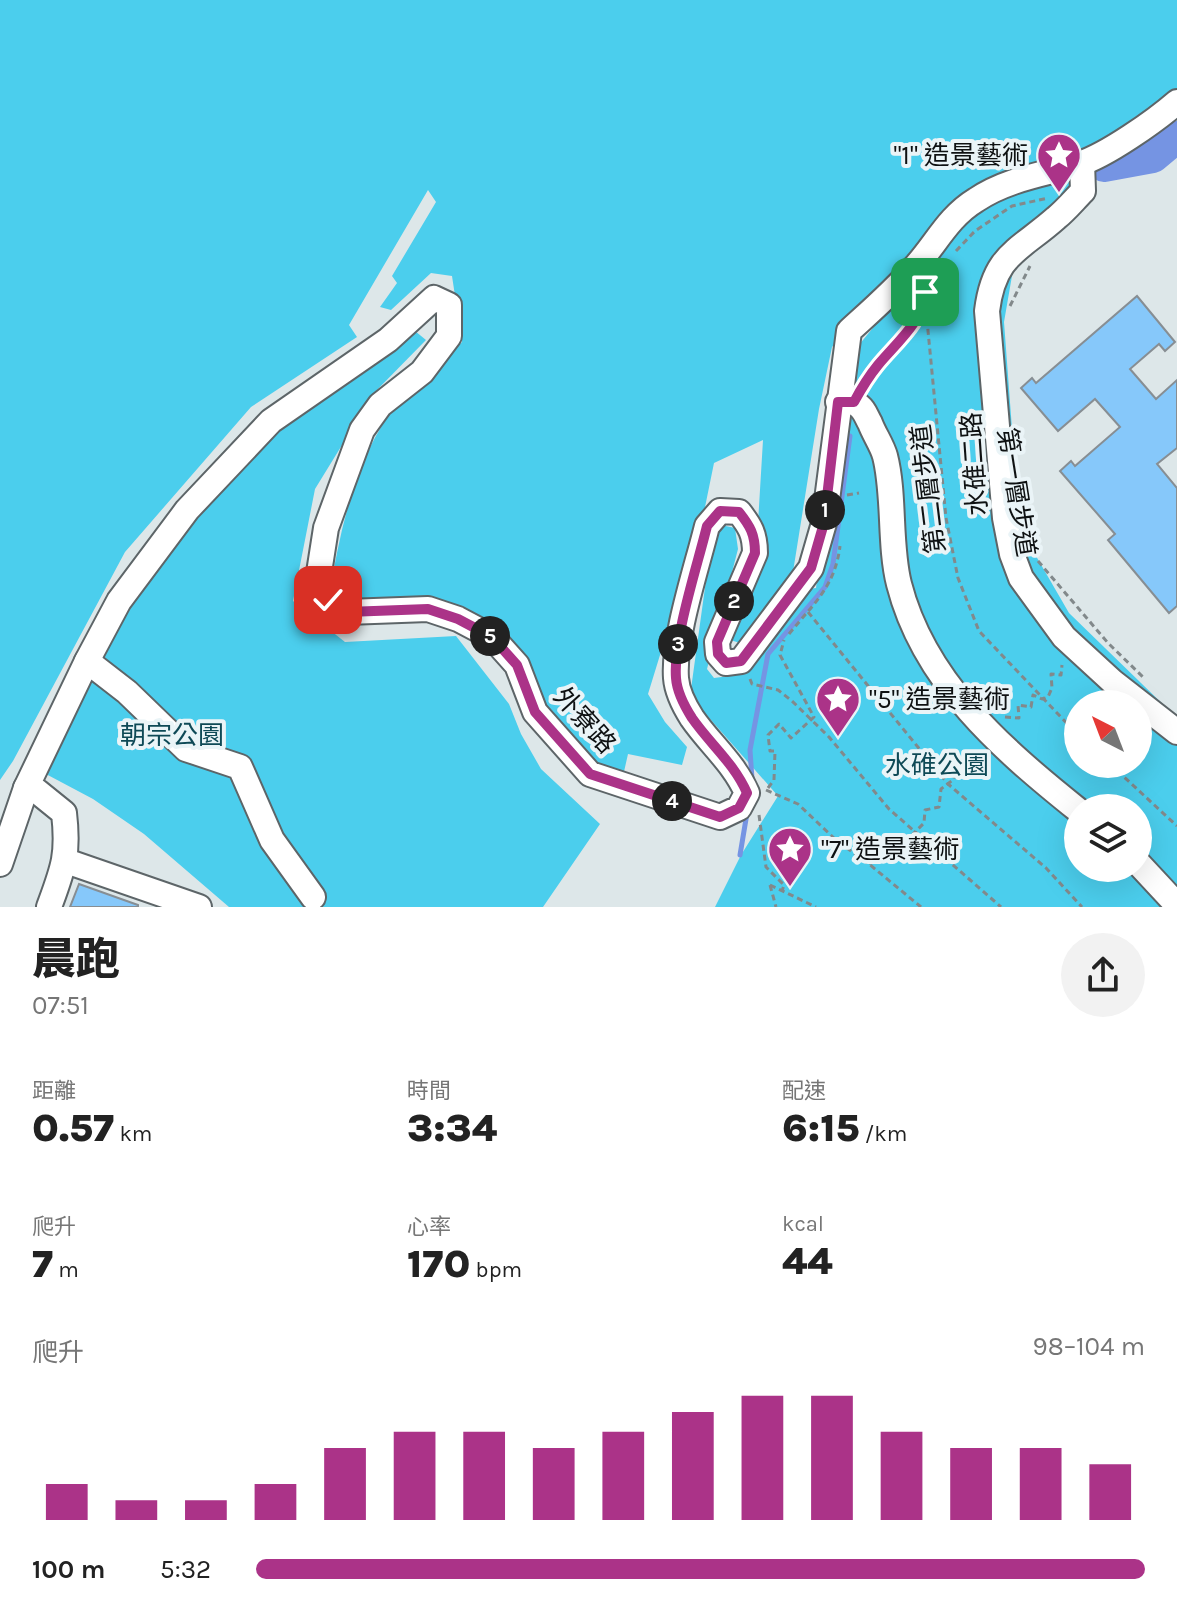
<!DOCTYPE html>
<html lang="zh-TW">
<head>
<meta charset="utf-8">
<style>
	:root { --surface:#fff; --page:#f2f2f2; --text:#222; --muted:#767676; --accent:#ab3388 }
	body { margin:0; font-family:Karla,"Noto Sans TC",sans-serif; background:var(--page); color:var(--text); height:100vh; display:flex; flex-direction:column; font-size:30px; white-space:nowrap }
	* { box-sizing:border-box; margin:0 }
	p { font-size:26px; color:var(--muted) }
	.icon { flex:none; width:44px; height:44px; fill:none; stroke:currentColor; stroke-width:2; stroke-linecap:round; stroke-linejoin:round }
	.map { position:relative; height:907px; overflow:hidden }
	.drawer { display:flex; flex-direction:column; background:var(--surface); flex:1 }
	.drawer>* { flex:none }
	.needle { width:52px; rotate:318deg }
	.controls { position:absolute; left:1064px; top:690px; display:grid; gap:16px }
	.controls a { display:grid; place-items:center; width:88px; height:88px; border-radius:50%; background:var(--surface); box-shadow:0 8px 32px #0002; font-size:40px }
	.pin { position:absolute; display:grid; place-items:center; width:68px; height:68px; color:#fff; margin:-34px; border-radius:16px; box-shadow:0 4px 12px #0006 }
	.km { position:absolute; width:40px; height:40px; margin:-20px; border-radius:50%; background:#222; color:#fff; font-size:22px; line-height:40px; text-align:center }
	.round { display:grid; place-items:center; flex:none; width:84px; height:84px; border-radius:42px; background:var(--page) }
	.headline { display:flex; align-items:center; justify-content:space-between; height:136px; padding:0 32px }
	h1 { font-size:44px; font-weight:800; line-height:60px }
	.figures { display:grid; grid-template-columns:repeat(3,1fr); gap:12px; height:136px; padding:8px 32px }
	.figures div { display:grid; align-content:center }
	.figures b { font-size:40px; font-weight:800 }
	.figures small { font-size:22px; font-weight:400 }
	.figures p { font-size:22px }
	.chart { height:224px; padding:16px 32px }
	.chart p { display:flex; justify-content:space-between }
	.chart svg { width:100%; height:144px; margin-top:8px; stroke:var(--accent); stroke-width:6 }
	ul { padding:0 32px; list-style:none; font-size:26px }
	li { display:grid; grid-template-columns:128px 96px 1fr; align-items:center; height:60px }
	li i { height:20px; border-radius:10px; background:var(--accent) }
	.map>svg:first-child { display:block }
	.green { fill:#4bceed; fill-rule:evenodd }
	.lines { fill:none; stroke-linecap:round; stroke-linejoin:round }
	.stream { stroke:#7594e3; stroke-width:5 }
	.river { stroke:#7594e3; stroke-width:32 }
	.building { fill:#86c8fa; stroke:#878e93; stroke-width:2 }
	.minor-casing { stroke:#5d6568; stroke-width:28 }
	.path { stroke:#82898b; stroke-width:3; stroke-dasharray:6 4; stroke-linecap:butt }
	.minor { stroke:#fff; stroke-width:24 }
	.route-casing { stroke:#fff; stroke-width:16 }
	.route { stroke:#ab3388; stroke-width:10 }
	.labels { text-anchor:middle; stroke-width:8; stroke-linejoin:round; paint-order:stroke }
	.poi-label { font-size:26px; fill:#0e1112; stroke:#eaf4f7; text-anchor:start }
	.street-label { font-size:26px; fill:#0e1112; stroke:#eaf4f7 }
	.park-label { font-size:26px; fill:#0e4956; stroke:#eaf4f7 }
</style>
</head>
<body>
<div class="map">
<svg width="1177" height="907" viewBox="0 0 1177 907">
	<rect width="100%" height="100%" fill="#dde7e9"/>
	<g class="green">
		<path d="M 0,0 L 1177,0 L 1177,103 L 1133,145 L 1068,166 L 1090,189 L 1013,270 L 1004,322 L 1012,429 L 1025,537 L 1069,613 L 1177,718 L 1177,907 L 715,907 L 741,855 L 778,796 L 703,711 L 691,689 L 707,573 L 721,525 L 735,528 L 738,549 L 707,669 L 714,678 L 737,675 L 808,589 L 816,588 L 834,442 L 854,351 L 958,224 L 1039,175 L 997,189 L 916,249 L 832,347 L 819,409 L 793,572 L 740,643 L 727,639 L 758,523 L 763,440 L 714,463 L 704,512 L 648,694 L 665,722 L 687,747 L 682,765 L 628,754 L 621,785 L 590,774 L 557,735 L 542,712 L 511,649 L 449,612 L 359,618 L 341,612 L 329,596 C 340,533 352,470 388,416 C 405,392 440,364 462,342 L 452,276 L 431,273 L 391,310 L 380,307 L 397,283 L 392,276 L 436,202 L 428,190 L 349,325 L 357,337 L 251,407 L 125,552 L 13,761 L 0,780 ZM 1078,704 L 1138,704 L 1138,764 L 1078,764 ZM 1078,808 L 1138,808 L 1138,868 L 1078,868 Z"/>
		<polygon points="415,331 426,340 374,393 315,489 293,601 345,642 456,636 509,704 521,734 541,769 600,824 543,907 229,907 144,834 93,799 44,773 122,618 173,544 276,427"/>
	</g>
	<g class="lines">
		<g class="stream">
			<polyline points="752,779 750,750 768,654 825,587 833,564 850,436"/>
			<polyline points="740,855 747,813"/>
		</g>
		<polyline class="river" points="1104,166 1153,157 1177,137"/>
	</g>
	<g class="building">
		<polygon points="1137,296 1175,342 1165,351 1159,344 1130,369 1156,399 1177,380 1177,448 1157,464 1177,488 1177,606 1169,613 1108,540 1115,534 1060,471 1071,461 1075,466 1120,427 1095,399 1058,431 1021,388 1032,378 1036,383"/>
		<polygon points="79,884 138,905 138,907 70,907"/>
	</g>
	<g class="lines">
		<g class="minor-casing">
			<g id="minor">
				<path d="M 1082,163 L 1083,191 C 1074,200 1066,210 1056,218 C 1019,251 994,254 987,311 L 1005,518 L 1012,554 L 1021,578 L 1064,637 L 1113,682 L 1177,732"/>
				<path d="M 838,402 C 844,402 851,401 856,404 C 864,408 866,416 870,423 C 874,434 882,445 885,456 C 895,495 889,545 899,584 C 924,682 1002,749 1078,810"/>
				<polyline points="87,661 127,692 186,749 240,767 272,840 313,897"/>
				<path d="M 26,788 L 38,792 L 64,813 C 69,855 63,869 49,907"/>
				<polyline points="66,861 199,907"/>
				<polyline points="1138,863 1177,905"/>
				<path d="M 0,864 L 26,788 L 87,661 L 119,601 L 187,510 L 271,421 L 388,340 L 434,298 L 449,305 L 449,336 L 422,372 L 380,405 L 362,430 L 326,528 L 318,579 L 328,600 L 347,612 L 428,609 L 458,619 L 492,637 L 517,665 L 535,712 L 590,774 L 720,817 L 739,808 L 747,793 C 734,763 710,744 692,718 C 685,707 677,692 676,678 C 673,638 697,567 707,526 L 720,511 L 739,512 C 750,526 755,534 755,553 L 717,642 L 718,654 L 726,663 L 741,661 L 811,568 L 824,523 L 849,331 C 872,310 895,290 915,267 C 936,244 948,217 976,200 C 1007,179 1045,174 1079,164 C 1107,155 1155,121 1177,102"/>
			</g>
		</g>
		<g class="path">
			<polyline points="956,251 975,231 1012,206 1048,198"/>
			<polyline points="924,289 946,518 958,578 979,631 1078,735"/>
			<polyline points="1010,306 1030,266"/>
			<polyline points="865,384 903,339 924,308"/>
			<polyline points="847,495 859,493"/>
			<polyline points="1038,561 1108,643 1145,679"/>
			<polyline points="808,612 948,784 1046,868 1082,907"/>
			<path d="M 789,634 C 813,604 835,587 840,546"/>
			<polyline points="750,679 752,684 778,690 792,701 829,737 889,809 1001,907"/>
			<polyline points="1005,717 1019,718 1018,705 1031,707 1033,695 1042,699 1048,697 1052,688 1051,674 1061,675 1062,665"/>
			<polyline points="1110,764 1177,826"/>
			<polyline points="768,788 774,780 775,751 770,751 768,735 779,724 791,738 814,717 780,655 784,640"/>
			<polyline points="766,790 798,804 837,841 869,864 921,907"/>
			<polyline points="759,815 766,867 784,885 782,891"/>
			<polyline points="869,864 877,855 892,859 894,844 911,846 913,834 924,823 925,810 939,807 941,789 954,779 956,766 971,766 972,753 979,752"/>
			<polyline points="770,885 816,907"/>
			<polyline points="770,885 776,907"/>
		</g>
		<use href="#minor" class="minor"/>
	</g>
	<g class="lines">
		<g class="route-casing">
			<path id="route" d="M 328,600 L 347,612 L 428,609 L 458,619 L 492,637 L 517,665 L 535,712 L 590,774 L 720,817 L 739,808 L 747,793 C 734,763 710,744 692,718 C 685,707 677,692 676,678 C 673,639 697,567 707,526 L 720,511 L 739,512 C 750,526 755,534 755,553 L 717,642 L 718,654 L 726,663 L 741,661 L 811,568 L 824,523 L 838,402 L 854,402 C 861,389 869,376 878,365 C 897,342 923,322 925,292"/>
		</g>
		<use href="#route" class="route"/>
	</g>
	<defs>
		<g id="sight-pin" transform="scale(2.3)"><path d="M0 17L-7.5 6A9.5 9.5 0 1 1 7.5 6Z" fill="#ab3388" stroke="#eaf4f7"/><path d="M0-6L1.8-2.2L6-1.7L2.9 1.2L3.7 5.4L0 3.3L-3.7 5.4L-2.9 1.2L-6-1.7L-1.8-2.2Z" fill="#fff"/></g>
	</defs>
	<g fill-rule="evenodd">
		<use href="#sight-pin" x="1059" y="155"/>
		<use href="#sight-pin" x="838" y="699"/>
		<use href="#sight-pin" x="790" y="849"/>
	</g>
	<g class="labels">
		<g class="poi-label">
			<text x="1028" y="164" text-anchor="end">"1" 造景藝術</text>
			<text x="869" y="708">"5" 造景藝術</text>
			<text x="821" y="858">"7" 造景藝術</text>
		</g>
		<g class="street-label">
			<text transform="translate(974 464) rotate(-94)" y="9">水碓二路</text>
			<text transform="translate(928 489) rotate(-97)" y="9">第二層步道</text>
			<text transform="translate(1017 492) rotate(81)" y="9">第一層步道</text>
			<text transform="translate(585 720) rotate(48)" y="9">外寮路</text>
		</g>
		<g class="park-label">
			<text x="172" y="744">朝宗公園</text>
			<text x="937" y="774">水碓公園</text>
		</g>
	</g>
</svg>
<div class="controls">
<a><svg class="needle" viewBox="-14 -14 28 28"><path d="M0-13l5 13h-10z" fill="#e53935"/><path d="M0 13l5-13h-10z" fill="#767676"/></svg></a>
<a><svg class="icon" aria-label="layers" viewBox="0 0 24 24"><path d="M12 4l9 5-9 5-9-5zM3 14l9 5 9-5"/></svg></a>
</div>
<div class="pin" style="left:925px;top:292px;background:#1e9e55"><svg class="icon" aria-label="arrive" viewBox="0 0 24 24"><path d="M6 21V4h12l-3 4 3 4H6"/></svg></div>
<div class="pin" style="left:328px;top:600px;background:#d93025"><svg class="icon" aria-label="check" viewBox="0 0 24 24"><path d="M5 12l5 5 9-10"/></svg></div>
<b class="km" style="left:825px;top:510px">1</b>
<b class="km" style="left:734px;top:601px">2</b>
<b class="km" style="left:678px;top:644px">3</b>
<b class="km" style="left:672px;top:801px">4</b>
<b class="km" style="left:490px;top:636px">5</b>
</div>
<section class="drawer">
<div class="headline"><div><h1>晨跑</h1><p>07:51</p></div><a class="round"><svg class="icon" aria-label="share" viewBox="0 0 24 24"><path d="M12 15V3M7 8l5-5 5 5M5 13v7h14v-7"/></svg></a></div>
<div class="figures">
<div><p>距離</p><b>0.57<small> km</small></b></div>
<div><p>時間</p><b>3:34</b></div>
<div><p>配速</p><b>6:15<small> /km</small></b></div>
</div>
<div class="figures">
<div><p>爬升</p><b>7<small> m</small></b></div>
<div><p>心率</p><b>170<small> bpm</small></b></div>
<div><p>kcal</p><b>44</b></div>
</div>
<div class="chart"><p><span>爬升</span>98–104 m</p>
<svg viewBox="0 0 160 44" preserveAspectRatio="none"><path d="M5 44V33M15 44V38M25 44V38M35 44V33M45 44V22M55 44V17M65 44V17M75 44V22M85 44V17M95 44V11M105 44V6M115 44V6M125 44V17M135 44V22M145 44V22M155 44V27"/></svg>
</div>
<ul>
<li><b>100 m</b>5:32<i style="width:100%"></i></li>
</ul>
</section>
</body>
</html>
